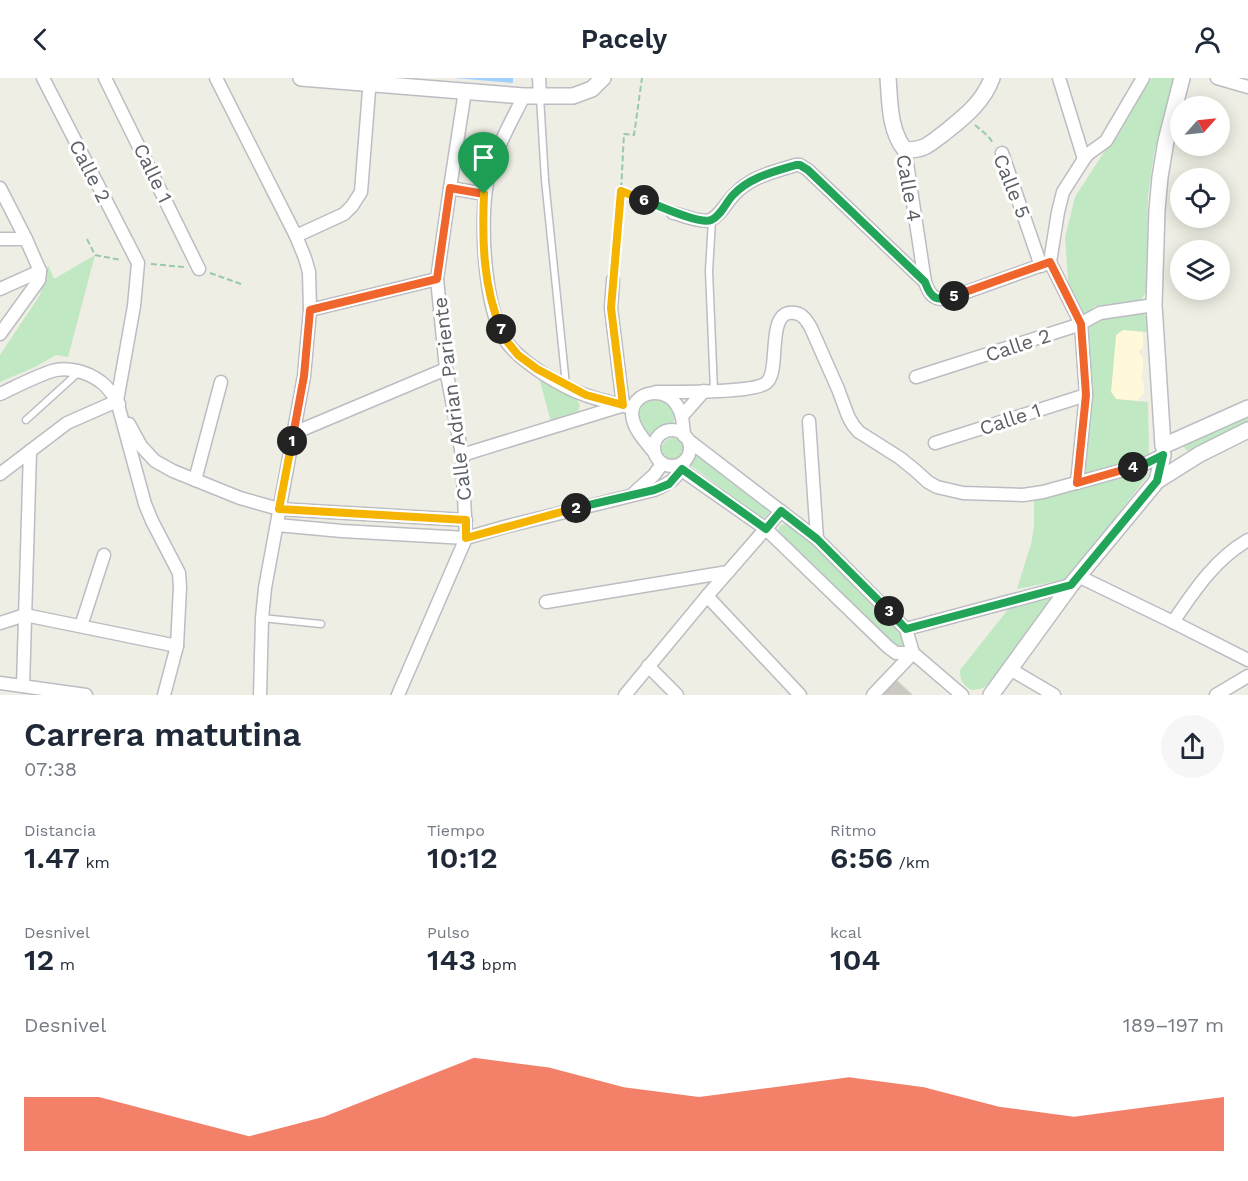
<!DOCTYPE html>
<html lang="es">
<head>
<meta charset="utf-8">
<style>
	:root { --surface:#fff; --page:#f6f6f7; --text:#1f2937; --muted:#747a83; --accent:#ef4b2a }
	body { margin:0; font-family:"Work Sans",sans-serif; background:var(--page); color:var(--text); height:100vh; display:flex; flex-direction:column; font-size:22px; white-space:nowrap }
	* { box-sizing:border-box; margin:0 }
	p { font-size:20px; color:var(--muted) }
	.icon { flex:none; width:33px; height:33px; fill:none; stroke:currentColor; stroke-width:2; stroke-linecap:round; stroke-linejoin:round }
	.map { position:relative; height:617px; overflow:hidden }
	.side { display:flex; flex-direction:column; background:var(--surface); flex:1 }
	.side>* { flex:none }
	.needle { width:39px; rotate:63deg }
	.fabs { position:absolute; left:1170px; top:18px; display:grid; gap:12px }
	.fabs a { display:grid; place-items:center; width:60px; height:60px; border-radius:50%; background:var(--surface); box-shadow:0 3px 15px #0003; font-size:30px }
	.pin { position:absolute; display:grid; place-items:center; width:51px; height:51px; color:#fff; margin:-62px -26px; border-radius:50% 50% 50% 0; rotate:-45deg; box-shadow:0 0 6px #0007 }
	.pin .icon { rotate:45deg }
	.km { position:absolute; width:30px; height:30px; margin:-15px; border-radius:50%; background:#222; color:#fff; font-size:16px; line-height:30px; text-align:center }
	.round { display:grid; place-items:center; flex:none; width:63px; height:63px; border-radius:32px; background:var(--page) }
	.head { display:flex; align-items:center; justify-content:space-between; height:102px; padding:0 24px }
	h1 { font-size:33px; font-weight:600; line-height:45px }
	.figures { display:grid; grid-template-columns:repeat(3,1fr); gap:9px; height:102px; padding:6px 24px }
	.figures div { display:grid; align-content:center }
	.figures b { font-size:30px; font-weight:600 }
	.figures small { font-size:16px; font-weight:400 }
	.figures p { font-size:16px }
	.chart { height:168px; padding:12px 24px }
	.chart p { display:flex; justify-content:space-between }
	.chart svg { width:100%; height:108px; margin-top:6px; fill:var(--accent); opacity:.7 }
	header { display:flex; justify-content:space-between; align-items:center; height:78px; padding:0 24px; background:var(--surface); font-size:27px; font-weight:600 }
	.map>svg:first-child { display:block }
	.commercial { fill:#fff9da }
	.green { fill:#c0e8c3 }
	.water { fill:#a4d0ff }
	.building { fill:#cac8c1; stroke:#d4d0c2; stroke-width:1.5 }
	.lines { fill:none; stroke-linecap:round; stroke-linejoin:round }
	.service-casing { stroke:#bcbdc3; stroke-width:9 }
	.minor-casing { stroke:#bcbdc3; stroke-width:15 }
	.tertiary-casing { stroke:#bcbdc3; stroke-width:18 }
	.path { stroke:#99c9ab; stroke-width:2; stroke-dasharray:6 3; stroke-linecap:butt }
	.service { stroke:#fff; stroke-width:6 }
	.minor { stroke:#fff; stroke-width:12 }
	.tertiary { stroke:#fff; stroke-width:15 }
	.split-1-casing { stroke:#fff; stroke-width:12 }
	.split-2-casing { stroke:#fff; stroke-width:12 }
	.split-3-casing { stroke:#fff; stroke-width:12 }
	.split-4-casing { stroke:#fff; stroke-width:12 }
	.split-5-casing { stroke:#fff; stroke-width:12 }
	.split-6-casing { stroke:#fff; stroke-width:12 }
	.split-7-casing { stroke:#fff; stroke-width:12 }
	.split-8-casing { stroke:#fff; stroke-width:12 }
	.split-1 { stroke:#f0652b; stroke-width:8 }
	.split-2 { stroke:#f5b400; stroke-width:8 }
	.split-3 { stroke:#22a559; stroke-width:8 }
	.split-4 { stroke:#22a559; stroke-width:8 }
	.split-5 { stroke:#f0652b; stroke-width:8 }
	.split-6 { stroke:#22a559; stroke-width:8 }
	.split-7 { stroke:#f5b400; stroke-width:8 }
	.split-8 { stroke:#f5b400; stroke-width:8 }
	.labels { text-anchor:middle; stroke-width:6; stroke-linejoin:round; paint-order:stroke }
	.street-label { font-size:20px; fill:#5c5f65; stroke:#fff }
</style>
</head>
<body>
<header><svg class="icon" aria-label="back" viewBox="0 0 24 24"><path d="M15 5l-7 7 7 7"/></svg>Pacely<svg class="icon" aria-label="person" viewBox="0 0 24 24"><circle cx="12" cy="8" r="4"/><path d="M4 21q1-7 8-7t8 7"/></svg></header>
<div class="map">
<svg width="1248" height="617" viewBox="0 0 1248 617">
	<rect width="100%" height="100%" fill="#efeee4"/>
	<polygon class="commercial" points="1122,252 1143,254 1143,270 1138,274 1143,280 1143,294 1141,300 1144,306 1144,315 1137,323 1116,321 1111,314 1116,257"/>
	<g class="green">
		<polygon points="1152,0 1178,0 1154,75 1148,118 1146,214 1140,224 1095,228 1077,243 1071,242 1065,160 1075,119"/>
		<polygon points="95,177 68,279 56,277 35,289 0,304 0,277 40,217 48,187 54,201"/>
		<polygon points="1141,234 1146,238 1148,254 1123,252 1116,257 1111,314 1116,321 1148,324 1149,377 1143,380 1080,398 1075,395 1072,390 1085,313 1076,259 1098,242 1103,240"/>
		<path d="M 539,300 L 575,319 L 580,327 C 578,340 563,340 551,344 Z"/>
		<path d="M 651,320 L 668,322 L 675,336 L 673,347 C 663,347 658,350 652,358 C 637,349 634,329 651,320 Z"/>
		<path d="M 1248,335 L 1248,346 L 1192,374 C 1186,373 1184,371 1183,365 Z"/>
		<circle cx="673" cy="371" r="11"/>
		<polygon points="697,374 767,431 769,434 767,438 763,440 758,438 689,386"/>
		<polygon points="1145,391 1149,396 1068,501 1017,511 1031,466 1034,449 1034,420"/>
		<polygon points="785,445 815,467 907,560 906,566 903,570 898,569 779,453 779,449"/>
		<path d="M 1050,519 L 1050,524 L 987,608 L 980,611 L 971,612 C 962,606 960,602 960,592 L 1010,529 Z"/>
	</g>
	<polygon class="water" points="454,0 513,0 513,5"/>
	<polygon class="building" points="896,602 912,617 882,617"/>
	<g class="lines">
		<g class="service-casing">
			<g id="service">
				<polyline points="540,19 545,102 566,307"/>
				<polyline points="712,142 709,193 714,313"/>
				<polyline points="26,342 79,294"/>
				<polyline points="262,540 321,546"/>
			</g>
		</g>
		<g class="minor-casing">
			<g id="minor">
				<polyline points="43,0 138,185 134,228 117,323 145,426 152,443 179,495 180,509 177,568 164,617"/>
				<polyline points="105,0 199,191"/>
				<polyline points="216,0 296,158 305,180 309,194 310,232 304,298 265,510 262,540 260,617"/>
				<polyline points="539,0 540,18"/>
				<polyline points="1059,0 1084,81"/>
				<polyline points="1217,0 1248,9"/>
				<path d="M 524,18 C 512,42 498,66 490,92 C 478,131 483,229 506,263 C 520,284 563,310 588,318 C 603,323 618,326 632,330"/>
				<path d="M 905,72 L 925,204 C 929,216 933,222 947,221 L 1050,184"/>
				<polyline points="1002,75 1041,188"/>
				<polyline points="0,110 26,161 40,193"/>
				<polyline points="450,110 485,116"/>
				<path d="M 673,135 C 682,137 702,145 710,142 C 720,138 726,125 733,118 C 749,99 773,94 796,87 L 800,87 L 808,92 L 925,204"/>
				<polyline points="296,158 344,136 352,128 361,114 370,0"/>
				<polyline points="0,161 26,161"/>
				<polyline points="613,202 611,230 623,327"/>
				<polyline points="0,211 40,193"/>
				<polyline points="310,232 437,201"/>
				<polyline points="0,256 39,202 40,193"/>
				<polyline points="916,299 1078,247 1100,235 1154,227"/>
				<path d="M 656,314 C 676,314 753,315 766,305 C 782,294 764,230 795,235 C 803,236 807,243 811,250 L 838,311 L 848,338 L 853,347 L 859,354 L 900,380 L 916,393 L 928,404 L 937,409 L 963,415 L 1023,417 L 1043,414 L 1145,386 L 1163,377 L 1163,373"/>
				<path d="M 0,316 C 17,308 34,299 52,293 C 67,288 88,294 101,304 C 108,309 114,318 119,326"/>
				<polyline points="682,338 704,313"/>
				<polyline points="809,343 817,461"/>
				<polyline points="129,346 141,368 155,383 173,393 240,420 279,431 466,442"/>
				<circle cx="672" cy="370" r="18"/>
				<polyline points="294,355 446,291"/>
				<polyline points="688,362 817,461 906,551 913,575 962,617"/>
				<polyline points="935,365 1086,317"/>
				<path d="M 654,374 C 646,364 636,354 633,342 C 626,316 662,305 676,326 C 683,335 683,347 684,358"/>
				<polyline points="462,377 621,328"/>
				<polyline points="676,388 766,451 888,569 896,575 913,575"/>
				<polyline points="0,396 67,345 117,323"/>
				<polyline points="195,402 221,304"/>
				<polyline points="1077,405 1086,317 1081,246 1050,184 1058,134 1063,114 1084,81 1088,76 1106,63 1143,0"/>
				<polyline points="634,415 654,397 662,386"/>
				<path d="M 277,447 L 342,453 L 466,460 L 504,449 L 654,412 C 671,405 678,400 685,383"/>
				<polyline points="1078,498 1173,544 1248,582"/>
				<polyline points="707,518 800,617"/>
				<polyline points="546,524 728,494"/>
				<path d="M 1173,544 C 1194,513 1215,481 1248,462"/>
				<polyline points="0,545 25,537 177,568"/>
				<polyline points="81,548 104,477"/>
				<polyline points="906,551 1071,507"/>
				<polyline points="648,588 677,617"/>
				<polyline points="1010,591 1054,617"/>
				<polyline points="0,605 86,617"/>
				<polyline points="23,608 30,373"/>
				<polyline points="398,617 466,460 462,377 446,291 437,201 450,110 465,13"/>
				<polyline points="625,617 707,518 781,433"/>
				<polyline points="873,617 913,575"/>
				<polyline points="1216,617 1248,598"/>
			</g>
		</g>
		<g class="tertiary-casing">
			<g id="tertiary">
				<polyline points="301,0 524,18 573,18 592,11 603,0"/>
				<path d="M 888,0 C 890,24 889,52 905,72 C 912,72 917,72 924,69 C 931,66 937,60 943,56 C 963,40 983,25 992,0"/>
				<polyline points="1182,0 1166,63 1160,99 1157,132 1154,227 1163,368 1248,330"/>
				<polyline points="1157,403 1200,376 1248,352"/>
				<polyline points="991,617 1071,507 1157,403 1163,377"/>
			</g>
		</g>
		<g class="path">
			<polyline points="975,47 988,58 994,66"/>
			<polyline points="621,113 663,130"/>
			<polyline points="87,161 95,177 121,182"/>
			<polyline points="151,186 184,189"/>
			<polyline points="614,191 620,133 624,56 634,57 642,0"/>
			<polyline points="210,195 241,206"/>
		</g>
		<use href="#service" class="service"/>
		<use href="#minor" class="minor"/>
		<use href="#tertiary" class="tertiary"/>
	</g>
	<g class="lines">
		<g class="split-1-casing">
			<polyline id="split-1" points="292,363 304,298 310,232 437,201 450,110 484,116"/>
		</g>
		<g class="split-2-casing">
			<polyline id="split-2" points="292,363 279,431 466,442 466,460 576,430"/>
		</g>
		<g class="split-3-casing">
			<polyline id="split-3" points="576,430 654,412 669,406 682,391 766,451 781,433 817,461 889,533"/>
		</g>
		<g class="split-4-casing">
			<polyline id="split-4" points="889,533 906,551 1071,507 1157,403 1163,377 1145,386 1133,389"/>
		</g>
		<g class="split-5-casing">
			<polyline id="split-5" points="954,218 1050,184 1081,246 1086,317 1077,405 1133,389"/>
		</g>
		<g class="split-6-casing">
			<path id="split-6" d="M 644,122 C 657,127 700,147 711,142 C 721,138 726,124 733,117 C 750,99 773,94 796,87 L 800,87 L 808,92 L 925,204 C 931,221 937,224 954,218"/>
		</g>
		<g class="split-7-casing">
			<polyline id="split-7" points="501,251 505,261 518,277 537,291 586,317 623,327 611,230 621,113 644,122"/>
		</g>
		<g class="split-8-casing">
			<path id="split-8" d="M 484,116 C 482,161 483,209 501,251"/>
		</g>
		<use href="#split-1" class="split-1"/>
		<use href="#split-2" class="split-2"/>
		<use href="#split-3" class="split-3"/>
		<use href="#split-4" class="split-4"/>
		<use href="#split-5" class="split-5"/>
		<use href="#split-6" class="split-6"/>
		<use href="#split-7" class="split-7"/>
		<use href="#split-8" class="split-8"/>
	</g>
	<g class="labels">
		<g class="street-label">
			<text transform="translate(90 93) rotate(63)" y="7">Calle 2</text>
			<text transform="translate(153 95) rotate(64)" y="7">Calle 1</text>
			<text transform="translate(1012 108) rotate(68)" y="7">Calle 5</text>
			<text transform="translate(909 110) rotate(80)" y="7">Calle 4</text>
			<text transform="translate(1018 267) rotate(-18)" y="7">Calle 2</text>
			<text transform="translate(452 321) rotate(-97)" y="7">Calle Adrian Pariente</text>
			<text transform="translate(1010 341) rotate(-18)" y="7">Calle 1</text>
		</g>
	</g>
</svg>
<div class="fabs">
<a><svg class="needle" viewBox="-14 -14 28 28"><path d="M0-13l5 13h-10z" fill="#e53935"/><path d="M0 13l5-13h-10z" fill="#747a83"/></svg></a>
<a><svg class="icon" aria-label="locate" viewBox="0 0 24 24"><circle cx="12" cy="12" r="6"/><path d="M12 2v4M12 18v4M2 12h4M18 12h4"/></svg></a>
<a><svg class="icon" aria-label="layers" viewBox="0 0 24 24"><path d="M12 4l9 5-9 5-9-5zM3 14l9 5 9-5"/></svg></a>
</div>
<div class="pin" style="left:484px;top:116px;background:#1e9e55"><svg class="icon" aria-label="arrive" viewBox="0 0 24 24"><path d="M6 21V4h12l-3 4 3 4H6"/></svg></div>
<b class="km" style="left:292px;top:363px">1</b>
<b class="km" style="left:576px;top:430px">2</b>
<b class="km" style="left:889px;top:533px">3</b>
<b class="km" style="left:1133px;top:389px">4</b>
<b class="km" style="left:954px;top:218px">5</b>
<b class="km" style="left:644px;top:122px">6</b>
<b class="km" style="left:501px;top:251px">7</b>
</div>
<section class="side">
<div class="head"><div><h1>Carrera matutina</h1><p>07:38</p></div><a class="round"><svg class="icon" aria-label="share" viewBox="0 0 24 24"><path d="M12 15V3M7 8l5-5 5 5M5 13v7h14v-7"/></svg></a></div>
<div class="figures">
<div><p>Distancia</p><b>1.47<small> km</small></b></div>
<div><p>Tiempo</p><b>10:12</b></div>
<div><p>Ritmo</p><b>6:56<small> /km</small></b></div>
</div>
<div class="figures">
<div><p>Desnivel</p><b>12<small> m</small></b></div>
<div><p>Pulso</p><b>143<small> bpm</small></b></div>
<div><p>kcal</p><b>104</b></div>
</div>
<div class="chart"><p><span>Desnivel</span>189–197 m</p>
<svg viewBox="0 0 160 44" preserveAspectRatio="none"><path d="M0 44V22L10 22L20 30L30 38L40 30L50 18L60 6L70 10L80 18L90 22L100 18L110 14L120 18L130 26L140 30L150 26L160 22V44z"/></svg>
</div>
</section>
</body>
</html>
